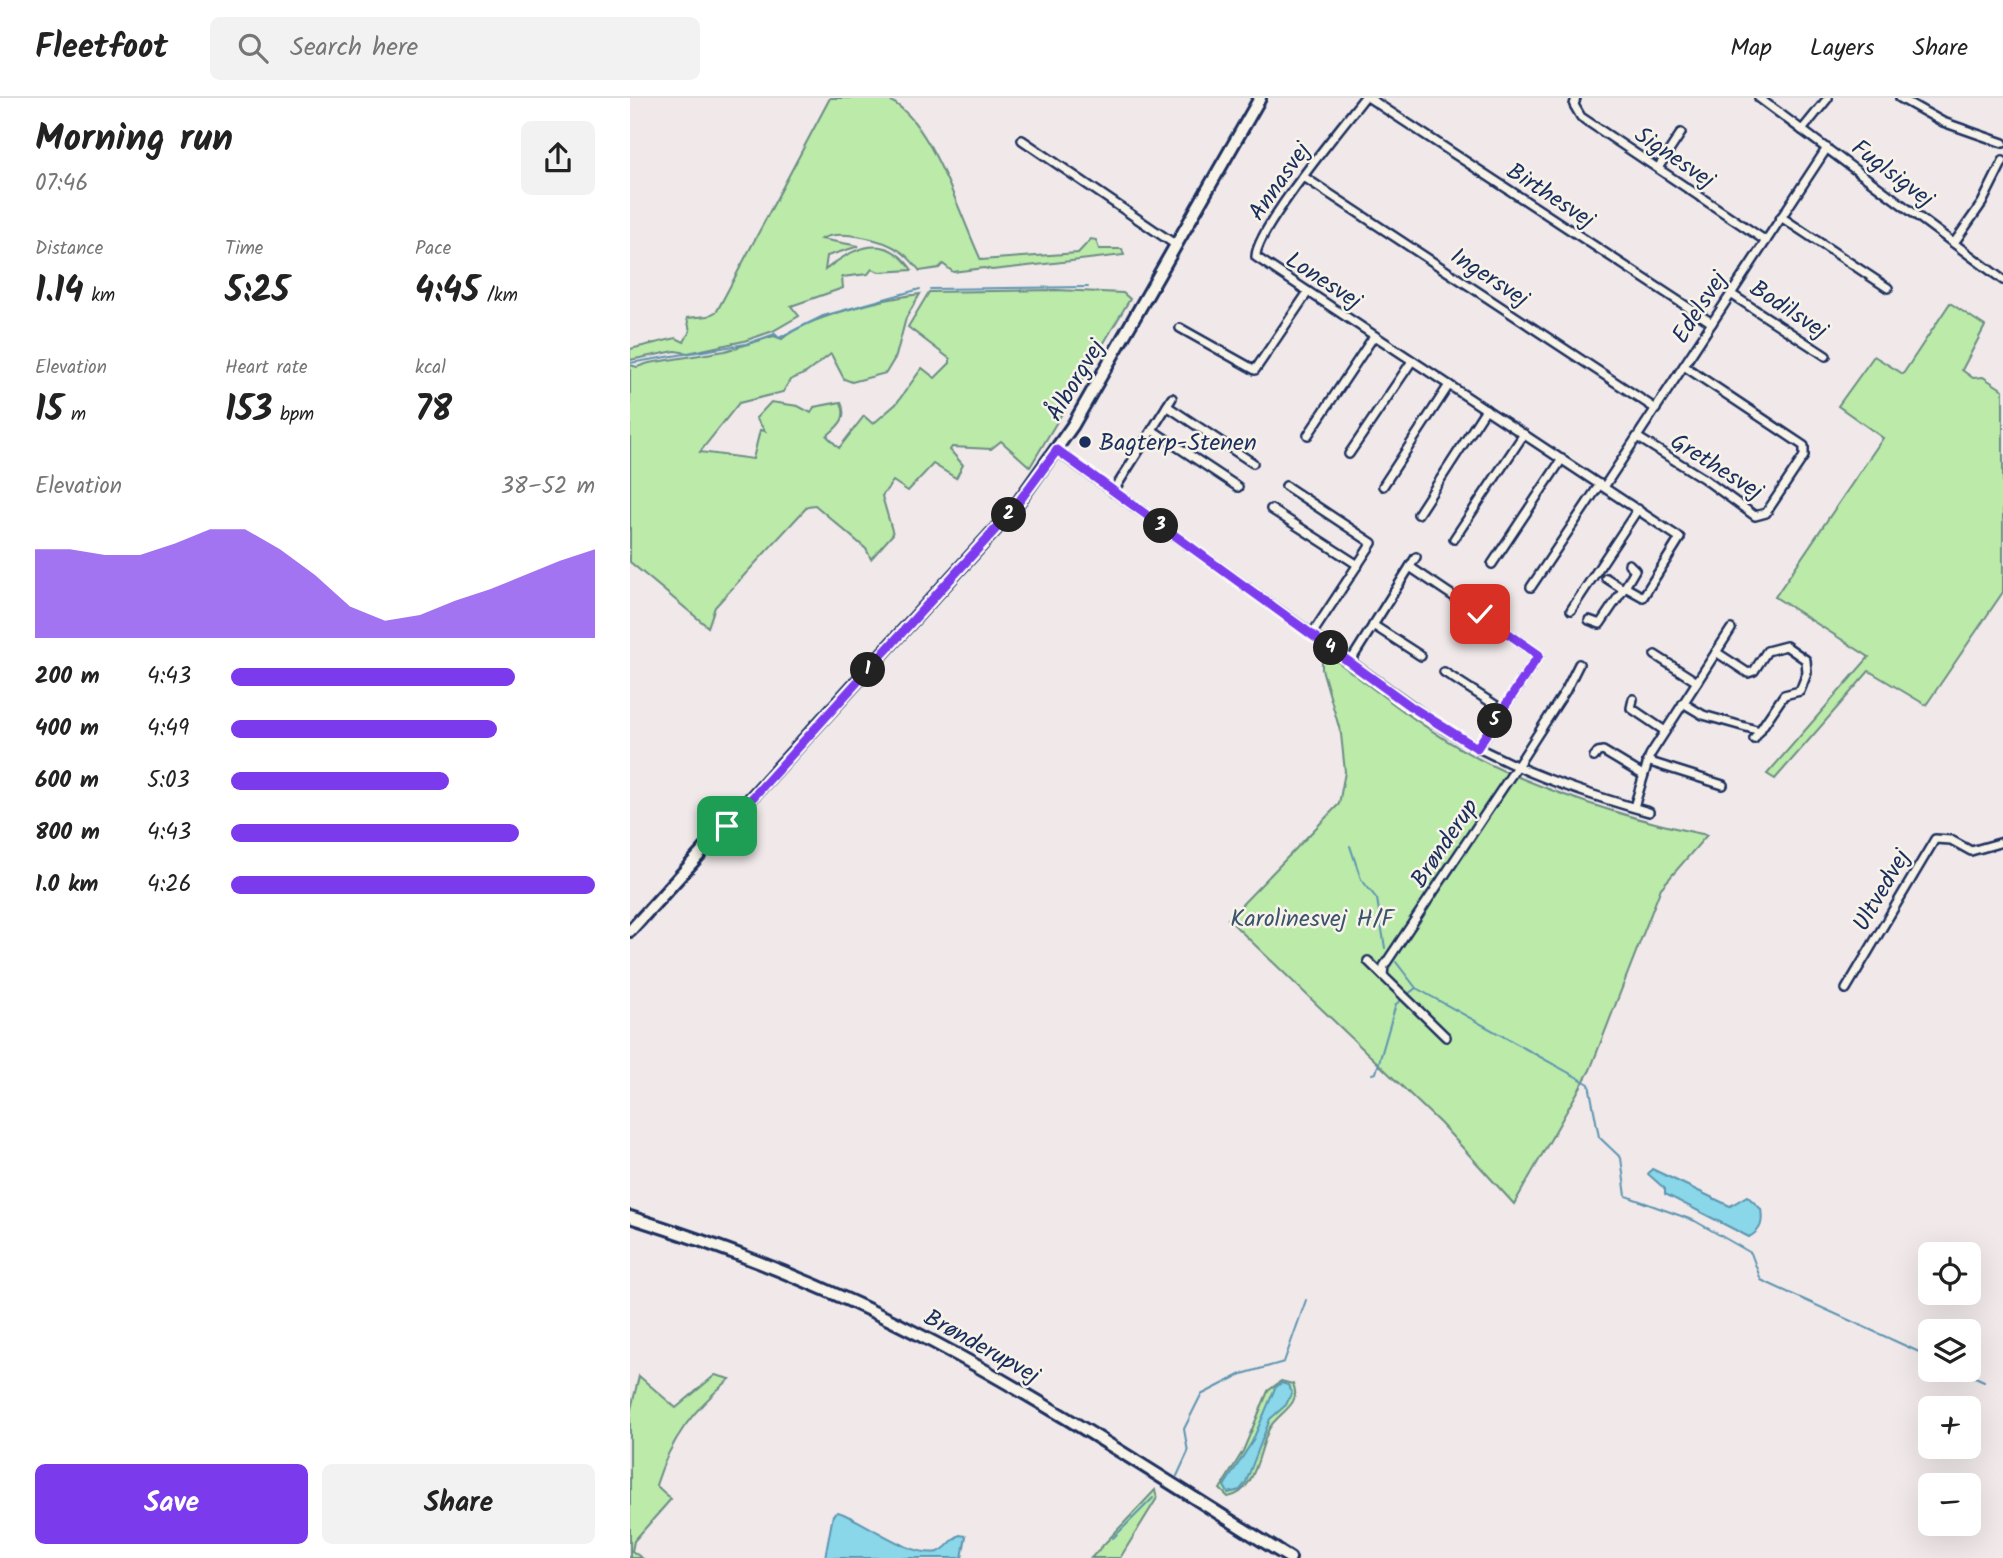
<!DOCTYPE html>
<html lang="en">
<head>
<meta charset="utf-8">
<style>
	:root { --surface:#fff; --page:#f2f2f2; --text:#222; --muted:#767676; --line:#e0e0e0; --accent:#7c3aed }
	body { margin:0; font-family:Kalam,sans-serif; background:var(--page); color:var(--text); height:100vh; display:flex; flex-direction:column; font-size:26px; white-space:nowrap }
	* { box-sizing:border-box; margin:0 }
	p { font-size:23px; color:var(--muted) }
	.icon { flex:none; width:38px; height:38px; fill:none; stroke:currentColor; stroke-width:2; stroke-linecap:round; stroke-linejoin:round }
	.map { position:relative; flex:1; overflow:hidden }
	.panel { display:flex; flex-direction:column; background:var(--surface); width:630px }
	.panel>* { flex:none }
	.fabs { position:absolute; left:1288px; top:1144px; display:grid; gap:14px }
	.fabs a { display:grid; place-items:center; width:63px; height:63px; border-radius:10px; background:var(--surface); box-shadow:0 7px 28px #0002; font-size:35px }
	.pin { position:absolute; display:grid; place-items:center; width:60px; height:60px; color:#fff; margin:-30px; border-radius:14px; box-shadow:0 4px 10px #0006 }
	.km { position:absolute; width:35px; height:35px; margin:-18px; border-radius:50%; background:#222; color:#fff; font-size:19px; line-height:35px; text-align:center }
	.round { display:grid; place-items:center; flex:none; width:74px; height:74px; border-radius:10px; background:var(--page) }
	.overview { display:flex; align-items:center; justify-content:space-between; height:119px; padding:0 35px }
	h1 { font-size:38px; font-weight:700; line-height:52px }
	.metrics { display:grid; grid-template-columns:repeat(3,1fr); gap:10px; height:119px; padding:7px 35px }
	.metrics div { display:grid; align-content:center }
	.metrics b { font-size:35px; font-weight:700 }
	.metrics small { font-size:19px; font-weight:400 }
	.metrics p { font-size:19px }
	.chart { height:196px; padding:14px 35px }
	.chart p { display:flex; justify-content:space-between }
	.chart svg { width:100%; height:126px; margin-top:7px; fill:var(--accent); opacity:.7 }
	.action { display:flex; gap:14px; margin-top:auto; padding:14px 35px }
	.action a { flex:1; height:80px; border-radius:10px; background:var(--accent); color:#fff; font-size:28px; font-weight:700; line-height:80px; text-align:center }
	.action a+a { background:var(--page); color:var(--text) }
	ul { padding:0 35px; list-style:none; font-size:23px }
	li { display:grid; grid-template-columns:112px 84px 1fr; align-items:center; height:52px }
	li i { height:18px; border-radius:9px; background:var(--accent) }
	header { display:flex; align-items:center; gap:42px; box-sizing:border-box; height:98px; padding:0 35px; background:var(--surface); border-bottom:2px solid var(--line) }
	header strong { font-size:33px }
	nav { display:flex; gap:38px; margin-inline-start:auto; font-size:24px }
	.search { width:490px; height:63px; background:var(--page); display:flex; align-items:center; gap:18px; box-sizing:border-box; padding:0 24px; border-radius:10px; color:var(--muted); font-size:26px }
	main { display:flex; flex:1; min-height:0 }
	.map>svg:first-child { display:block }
	.green { fill:#bbeaa9; stroke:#6b8c84; stroke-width:2 }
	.water { fill:#89d7e8; stroke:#5d94b1; stroke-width:2 }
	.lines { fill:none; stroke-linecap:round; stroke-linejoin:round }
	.stream { stroke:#5d94b1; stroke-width:2 }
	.street-casing { stroke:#1b2f5e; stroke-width:12 }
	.secondary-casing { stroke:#1b2f5e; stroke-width:16 }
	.street { stroke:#f7f3e8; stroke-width:7 }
	.secondary { stroke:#f7f3e8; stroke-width:10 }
	.route-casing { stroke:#fff; stroke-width:14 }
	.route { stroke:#7c3aed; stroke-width:9 }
	.poi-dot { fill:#1b2f5e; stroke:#f7f3e8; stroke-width:2.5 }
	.labels { text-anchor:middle; stroke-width:5; stroke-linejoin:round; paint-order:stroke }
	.street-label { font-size:24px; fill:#1b2f5e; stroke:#f7f3e8 }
	.poi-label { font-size:24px; fill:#1b2f5e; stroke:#f7f3e8; text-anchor:start }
	.park-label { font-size:24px; fill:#3b546d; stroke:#f7f3e8 }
</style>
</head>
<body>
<header>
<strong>Fleetfoot</strong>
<div class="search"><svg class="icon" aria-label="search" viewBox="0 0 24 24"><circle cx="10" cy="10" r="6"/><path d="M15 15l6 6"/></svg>Search here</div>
<nav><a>Map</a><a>Layers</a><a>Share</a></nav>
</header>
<main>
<section class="panel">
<div class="overview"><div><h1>Morning run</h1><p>07:46</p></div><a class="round"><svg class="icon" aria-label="share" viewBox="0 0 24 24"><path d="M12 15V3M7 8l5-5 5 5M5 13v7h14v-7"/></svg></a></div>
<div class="metrics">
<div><p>Distance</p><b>1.14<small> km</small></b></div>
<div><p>Time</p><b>5:25</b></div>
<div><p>Pace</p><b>4:45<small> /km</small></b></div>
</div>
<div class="metrics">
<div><p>Elevation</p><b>15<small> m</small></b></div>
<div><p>Heart rate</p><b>153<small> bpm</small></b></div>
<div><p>kcal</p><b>78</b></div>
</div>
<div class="chart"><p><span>Elevation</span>38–52 m</p>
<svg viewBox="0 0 160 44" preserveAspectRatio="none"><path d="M0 44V13L10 13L20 15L30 15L40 11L50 6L60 6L70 13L80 22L90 33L100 38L110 36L120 31L130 27L140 22L150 17L160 13V44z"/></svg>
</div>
<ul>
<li><b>200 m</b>4:43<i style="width:78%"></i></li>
<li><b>400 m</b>4:49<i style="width:73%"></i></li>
<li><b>600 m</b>5:03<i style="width:60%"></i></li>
<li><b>800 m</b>4:43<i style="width:79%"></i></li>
<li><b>1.0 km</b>4:26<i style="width:100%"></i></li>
</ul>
<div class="action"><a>Save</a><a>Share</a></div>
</section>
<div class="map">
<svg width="1373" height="1460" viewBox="0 0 1373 1460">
	<rect width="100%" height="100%" fill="#f1e9e9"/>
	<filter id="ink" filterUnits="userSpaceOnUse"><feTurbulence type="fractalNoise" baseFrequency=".0143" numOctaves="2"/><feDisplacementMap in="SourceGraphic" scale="14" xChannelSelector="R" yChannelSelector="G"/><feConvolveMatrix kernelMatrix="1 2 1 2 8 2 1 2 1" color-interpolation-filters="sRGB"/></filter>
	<g filter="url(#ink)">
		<g class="green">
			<path d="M 200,0 C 216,0 239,0 254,0 C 299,14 331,121 351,162 L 448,155 L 461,141 L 466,142 L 469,151 L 492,151 L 494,157 L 362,172 L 354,170 L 323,174 L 313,166 L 309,170 L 290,173 C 284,166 278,158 270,153 C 253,141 210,131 191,141 L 229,148 L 197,158 L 195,172 C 225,148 256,134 282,172 L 249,174 L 242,171 L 238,176 L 212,179 L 213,190 L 161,208 L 169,218 L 143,233 L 114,243 L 58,255 L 45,253 L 0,262 L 0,251 L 46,240 L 54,244 L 60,233 L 57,220 L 78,218 L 87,213 Z"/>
			<path d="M 426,192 L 493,195 L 500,201 L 400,369 L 371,343 L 361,351 L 322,349 L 320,352 L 333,367 L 326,380 L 303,366 L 278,393 L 263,383 L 252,398 L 263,436 L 241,461 L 236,451 L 185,407 L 178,408 L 85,509 L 78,529 L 0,464 L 0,267 L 7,269 L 19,265 L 95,253 L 144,238 L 152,241 C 176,219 257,200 290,196 L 276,220 L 266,258 L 256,275 L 222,284 L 214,281 L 201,256 L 176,275 L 160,282 L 153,294 L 109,305 L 70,354 L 123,361 L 130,332 L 135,333 L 126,320 L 141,304 L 168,308 L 181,315 L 184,309 L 211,304 C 218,321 209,327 197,338 L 209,350 L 234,318 L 243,326 L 266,306 L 292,270 L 305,280 L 320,265 L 320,261 L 278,229 L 299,194 Z"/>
			<polygon points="1320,205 1355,228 1332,272 1343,280 1353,279 1373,292 1373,494 1296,607 1239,573 1145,681 1137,676 1239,559 1145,499 1253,340 1208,308 1244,258 1273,276"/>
			<path d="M 692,552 C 747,593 811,646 874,673 C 939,701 1008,723 1077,737 L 1031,790 L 960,972 L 884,1106 L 811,1026 L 598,821 L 709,706 L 715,674 L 711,636 L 692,571 Z"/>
			<path d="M 85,1277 L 100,1281 C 63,1312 41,1340 26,1387 L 41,1401 L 4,1443 L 2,1453 L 12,1460 L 0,1460 L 0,1315 L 9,1278 L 46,1310 Z"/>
			<path d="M 651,1283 L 663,1286 C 673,1307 647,1315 639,1331 C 628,1354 626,1395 598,1399 L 590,1391 L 613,1353 L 638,1293 Z"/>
			<polygon points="525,1392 527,1400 490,1460 461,1460"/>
		</g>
		<g class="water">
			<path d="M 1022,1071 L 1100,1108 L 1117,1098 L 1131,1111 C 1133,1124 1132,1132 1119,1139 L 1035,1096 L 1035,1091 L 1018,1076 Z"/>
			<polygon points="651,1285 658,1287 662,1294 656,1307 640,1321 616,1384 610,1392 598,1395 594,1388 622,1344 645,1290"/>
			<path d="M 208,1414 C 234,1422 280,1460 308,1454 C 318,1450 321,1441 330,1437 L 336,1438 L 332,1460 L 195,1460 L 203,1417 Z"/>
		</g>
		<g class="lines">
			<g class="stream">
				<polyline points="300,191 458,189"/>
				<polyline points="0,265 116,246 145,236 149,240 193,218 290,191"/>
				<polyline points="720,748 731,781 747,801 755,850"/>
				<polyline points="766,864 786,890 959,986 969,1039 991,1060 996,1098 1065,1123 1121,1155 1131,1182 1300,1259"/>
				<polyline points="778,896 786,890"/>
				<polyline points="742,976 746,975 766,906 770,903"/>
				<polyline points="1330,1272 1354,1283"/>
				<polyline points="547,1378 558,1354 554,1331 571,1297 612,1276 654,1264 676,1202"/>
				<polyline points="483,1440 523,1400"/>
			</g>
			<g class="street-casing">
				<g id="street">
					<path d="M 734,0 C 714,26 624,134 626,159 L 1050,440 L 1013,499 L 995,489 L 1005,472 L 999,466"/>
					<polyline points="739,0 1082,225"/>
					<polyline points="946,0 944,7 951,19 1136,143"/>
					<polyline points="1129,0 1373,182"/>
					<polyline points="1270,0 1313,24 1373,45"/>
					<polyline points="1172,32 1198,0"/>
					<polyline points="392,42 546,147"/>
					<polyline points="1028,70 1051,35"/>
					<polyline points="674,79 1026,311"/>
					<polyline points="1151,119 1258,190"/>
					<polyline points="1324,145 1352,105 1373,63"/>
					<polyline points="1101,196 1196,258"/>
					<polyline points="550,230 625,272 678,194"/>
					<polyline points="537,308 623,365"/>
					<polyline points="522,332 608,389"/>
					<polyline points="678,337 744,238"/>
					<polyline points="1007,339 1073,380 1125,418 1136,415 1174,358 1174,348 1054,268"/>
					<path d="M 427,353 L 813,630 C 879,670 945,693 1019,714"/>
					<polyline points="719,356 782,263"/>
					<polyline points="656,388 742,445 682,536"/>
					<polyline points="753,388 819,287"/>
					<polyline points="974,389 1197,50"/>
					<polyline points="483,394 542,300"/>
					<polyline points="641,411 728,467"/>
					<polyline points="788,416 856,311"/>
					<polyline points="824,441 894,336"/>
					<polyline points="862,466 932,361"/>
					<polyline points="780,469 829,502"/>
					<polyline points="976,480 993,491"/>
					<polyline points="901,489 970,386"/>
					<polyline points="941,512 1008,411"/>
					<polyline points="959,522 970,526 995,489"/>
					<polyline points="743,527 791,558"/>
					<polyline points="1086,554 1118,575 1124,573 1137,553 1156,548 1176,562 1177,575 1170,593 1154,597 1124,641"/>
					<polyline points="1025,557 1067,584"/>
					<polyline points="720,564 786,459"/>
					<polyline points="814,574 873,612"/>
					<polyline points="1003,601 1001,610 1035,633"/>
					<polyline points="1053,605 1073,617 1130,633"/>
					<polyline points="847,651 909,557 850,516"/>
					<polyline points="964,659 968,654 973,653 1013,677"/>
					<polyline points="1017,663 1093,687"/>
					<polyline points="1004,709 1020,657 1101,531"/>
					<polyline points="738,863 816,939"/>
					<polyline points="753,877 754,868 886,670 936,592 949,566"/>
					<polyline points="1216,891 1305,741 1321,742 1341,753 1373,744"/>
				</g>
			</g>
			<g class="secondary-casing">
				<g id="secondary">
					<polyline points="0,833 382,413 443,327 630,0"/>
					<path d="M 0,1119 C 105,1152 208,1193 305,1245 C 427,1310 542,1387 660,1460"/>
				</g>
			</g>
			<use href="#street" class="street"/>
			<use href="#secondary" class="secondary"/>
		</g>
	</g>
	<g class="lines" filter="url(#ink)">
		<g class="route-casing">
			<polyline id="route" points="97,728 382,413 427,352 780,608 847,650 909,557 850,516"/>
		</g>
		<use href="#route" class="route"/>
	</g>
	<circle class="poi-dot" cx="455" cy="344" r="7"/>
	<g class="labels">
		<g class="street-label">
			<text transform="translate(1045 59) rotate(34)" y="8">Signesvej</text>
			<text transform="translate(1263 75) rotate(37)" y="8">Fuglsigvej</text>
			<text transform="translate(649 83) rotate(-55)" y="8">Annasvej</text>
			<text transform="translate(921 97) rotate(33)" y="8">Birthesvej</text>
			<text transform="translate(860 179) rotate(33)" y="8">Ingersvej</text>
			<text transform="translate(694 182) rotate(33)" y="8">Lonesvej</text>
			<text transform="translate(1069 209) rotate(-57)" y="8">Edelsvej</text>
			<text transform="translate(1159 211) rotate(33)" y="8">Bodilsvej</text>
			<text transform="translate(445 282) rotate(-59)" y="8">Ålborgvej</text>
			<text transform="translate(1087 368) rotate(32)" y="8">Grethesvej</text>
			<text transform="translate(814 745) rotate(-56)" y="8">Brønderup</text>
			<text transform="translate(1251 792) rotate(-60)" y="8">Ultvedvej</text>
			<text transform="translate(352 1248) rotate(29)" y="8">Brønderupvej</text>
		</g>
		<g class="poi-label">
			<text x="469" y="352">Bagterp-Stenen</text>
		</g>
		<g class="park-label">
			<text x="682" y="828">Karolinesvej H/F</text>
		</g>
	</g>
</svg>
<div class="fabs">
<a><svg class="icon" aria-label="locate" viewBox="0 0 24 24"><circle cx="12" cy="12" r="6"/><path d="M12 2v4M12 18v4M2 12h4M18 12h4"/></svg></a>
<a><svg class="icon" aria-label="layers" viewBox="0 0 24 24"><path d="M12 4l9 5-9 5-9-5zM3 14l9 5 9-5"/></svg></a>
<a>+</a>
<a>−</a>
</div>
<div class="pin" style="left:97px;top:728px;background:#1e9e55"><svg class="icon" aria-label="arrive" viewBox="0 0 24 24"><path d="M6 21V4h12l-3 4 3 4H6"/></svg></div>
<div class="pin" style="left:850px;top:516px;background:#d93025"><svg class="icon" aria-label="check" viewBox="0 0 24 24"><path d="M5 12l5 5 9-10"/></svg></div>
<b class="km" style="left:238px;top:572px">1</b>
<b class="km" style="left:379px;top:417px">2</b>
<b class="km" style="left:531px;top:428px">3</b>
<b class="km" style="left:701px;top:550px">4</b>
<b class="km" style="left:865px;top:623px">5</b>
</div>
</main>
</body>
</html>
